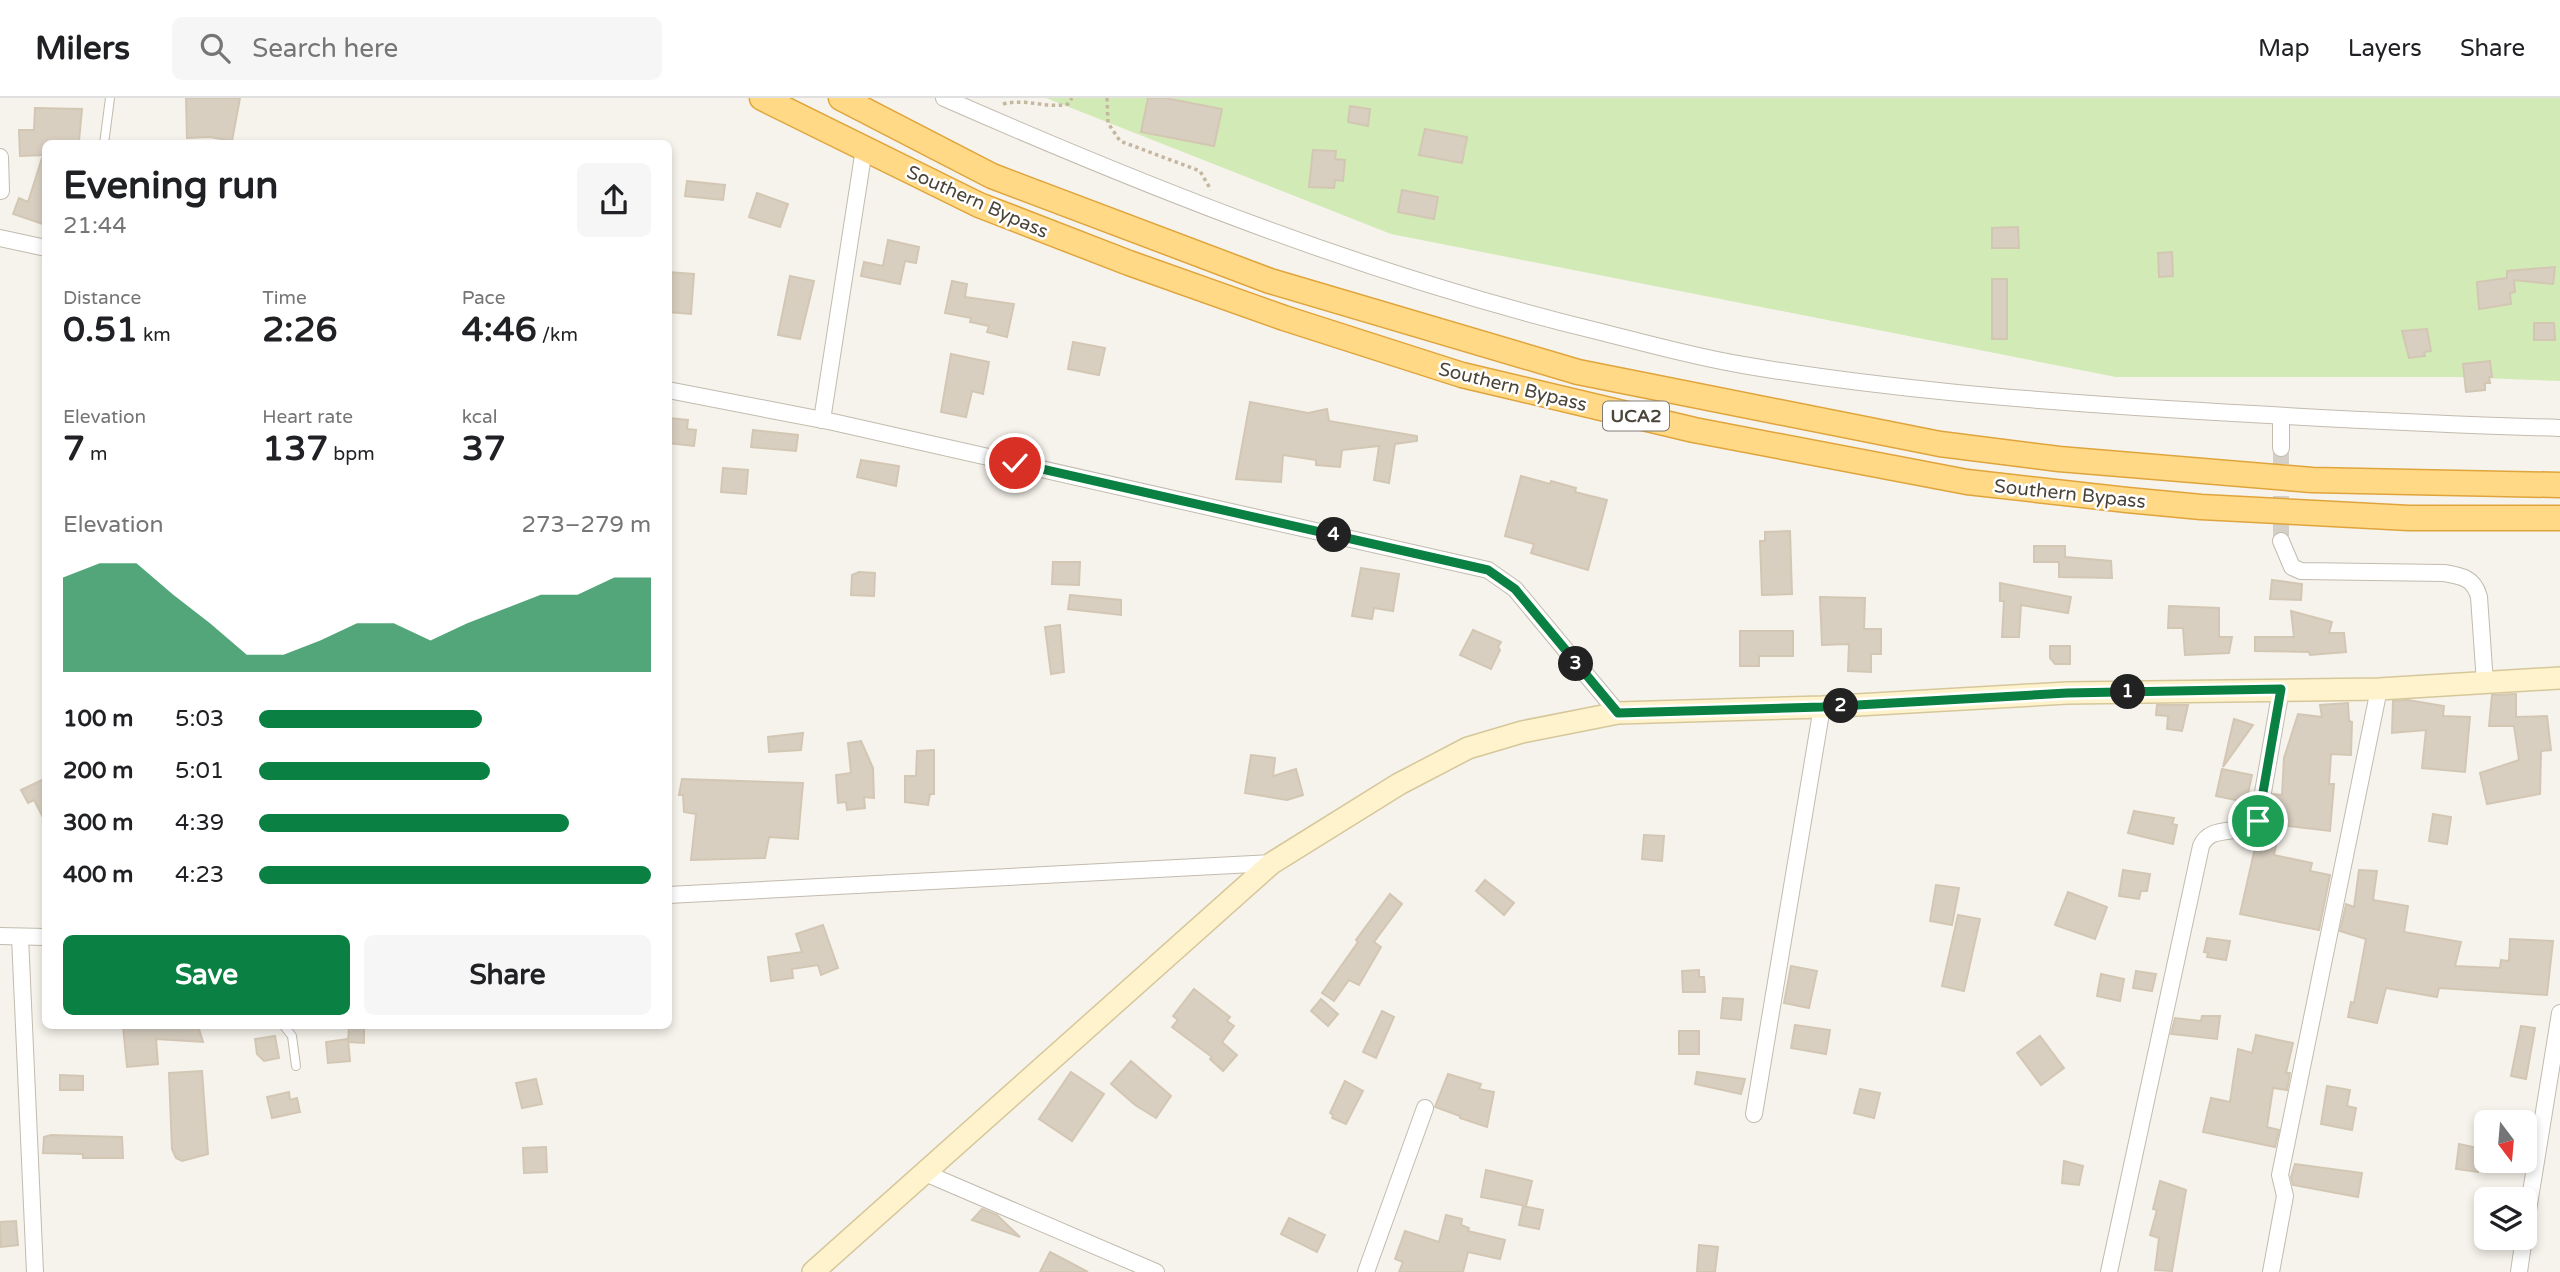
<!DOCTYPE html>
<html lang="en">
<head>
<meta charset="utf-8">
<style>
	:root { --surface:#fff; --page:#f6f6f6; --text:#202124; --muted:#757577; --line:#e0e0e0; --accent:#0b8043 }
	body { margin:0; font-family:"Varela Round",sans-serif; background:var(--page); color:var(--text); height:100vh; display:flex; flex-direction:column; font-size:26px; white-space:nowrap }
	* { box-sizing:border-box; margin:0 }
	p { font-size:23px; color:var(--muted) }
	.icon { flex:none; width:38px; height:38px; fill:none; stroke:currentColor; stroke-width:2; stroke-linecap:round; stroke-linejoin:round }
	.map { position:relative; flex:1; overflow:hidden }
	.side { position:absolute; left:42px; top:42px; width:630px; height:889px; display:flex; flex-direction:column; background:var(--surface); border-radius:10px; box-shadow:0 4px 10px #0003 }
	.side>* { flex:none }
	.needle { width:46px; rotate:164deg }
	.controls { position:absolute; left:2474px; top:1012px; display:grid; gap:14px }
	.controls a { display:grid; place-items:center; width:63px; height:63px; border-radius:10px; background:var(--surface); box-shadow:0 4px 10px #0003; font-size:35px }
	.pin { position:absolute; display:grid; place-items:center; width:60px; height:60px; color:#fff; margin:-30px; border:4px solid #fff; border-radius:50%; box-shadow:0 2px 7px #0007 }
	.km { position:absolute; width:35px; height:35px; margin:-18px; border-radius:50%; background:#222; color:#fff; font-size:19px; line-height:35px; text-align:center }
	.round { display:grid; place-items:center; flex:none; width:74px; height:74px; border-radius:10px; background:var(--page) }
	.overview { display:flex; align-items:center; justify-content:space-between; height:119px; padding:0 21px }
	h1 { font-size:38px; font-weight:700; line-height:52px }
	.metrics { display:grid; grid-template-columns:repeat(3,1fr); gap:10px; height:119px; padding:7px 21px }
	.metrics div { display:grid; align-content:center }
	.metrics b { font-size:35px; font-weight:700 }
	.metrics small { font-size:19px; font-weight:400 }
	.metrics p { font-size:19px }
	.chart { height:196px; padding:14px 21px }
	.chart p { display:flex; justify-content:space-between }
	.chart svg { width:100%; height:126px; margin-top:7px; fill:var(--accent); opacity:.7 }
	.button { display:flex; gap:14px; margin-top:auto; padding:14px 21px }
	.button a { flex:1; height:80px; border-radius:10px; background:var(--accent); color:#fff; font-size:28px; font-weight:700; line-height:80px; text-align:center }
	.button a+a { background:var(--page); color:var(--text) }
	ul { padding:0 21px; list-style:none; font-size:23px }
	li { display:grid; grid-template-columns:112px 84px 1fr; align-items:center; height:52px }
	li i { height:18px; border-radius:9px; background:var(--accent) }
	header { display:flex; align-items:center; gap:42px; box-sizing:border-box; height:98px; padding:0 35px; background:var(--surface); border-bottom:2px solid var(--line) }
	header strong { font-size:33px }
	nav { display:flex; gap:38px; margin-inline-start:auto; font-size:24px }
	.search { width:490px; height:63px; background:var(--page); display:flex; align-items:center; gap:18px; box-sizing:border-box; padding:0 24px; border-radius:10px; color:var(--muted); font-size:26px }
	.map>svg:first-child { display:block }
	.green { fill:#d2eab5 }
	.building { fill:#d8cfc1; stroke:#d3c7b4; stroke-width:2 }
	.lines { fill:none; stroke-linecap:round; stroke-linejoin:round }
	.minor-tunnel { stroke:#d4d0c8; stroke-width:16; stroke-dasharray:16 8; stroke-linecap:butt }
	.service-casing { stroke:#c2bbae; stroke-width:10 }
	.minor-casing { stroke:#c2bbae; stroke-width:18 }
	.secondary-casing { stroke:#d6c79b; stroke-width:24 }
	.trunk-casing { stroke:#e0a43c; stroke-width:27 }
	.path { stroke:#c4b79f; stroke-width:3.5; stroke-dasharray:3.5 3.5; stroke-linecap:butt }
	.service { stroke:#fff; stroke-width:8 }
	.minor { stroke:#fff; stroke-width:16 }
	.secondary { stroke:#fff3cd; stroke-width:21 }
	.trunk { stroke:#ffd985; stroke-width:24 }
	.route-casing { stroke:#fff; stroke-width:14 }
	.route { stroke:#0b8043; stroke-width:9 }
	.labels { text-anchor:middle; stroke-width:5; stroke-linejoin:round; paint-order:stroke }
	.shield { fill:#fff; stroke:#817c74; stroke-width:2 }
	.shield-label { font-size:18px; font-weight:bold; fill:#4b4439 }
	.street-label { font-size:19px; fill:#4b4439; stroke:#fff }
</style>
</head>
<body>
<header>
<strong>Milers</strong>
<div class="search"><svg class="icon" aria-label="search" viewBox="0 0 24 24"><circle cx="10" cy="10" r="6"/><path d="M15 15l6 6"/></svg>Search here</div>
<nav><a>Map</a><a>Layers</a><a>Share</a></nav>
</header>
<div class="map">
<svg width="2560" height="1174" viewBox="0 0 2560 1174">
	<rect width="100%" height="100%" fill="#f6f3ec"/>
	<polygon class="green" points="1046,0 2560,0 2560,283 2456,279 2116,279 1391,136"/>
	<g class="building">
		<polygon points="186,0 240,0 232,43 210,39 187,40"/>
		<polygon points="1148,0 1165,0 1222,11 1214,48 1141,34"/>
		<polygon points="1350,8 1370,11 1368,28 1348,24"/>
		<polygon points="35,10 82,11 79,43 46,46 46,57 20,58 19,32 34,32"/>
		<polygon points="1425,31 1467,39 1462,65 1419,57"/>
		<polygon points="1313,52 1336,53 1335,61 1345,62 1343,83 1335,82 1334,90 1309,89"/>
		<polygon points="42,60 46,60 46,127 13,116 19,100 28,104"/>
		<polygon points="687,83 725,87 723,102 685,98"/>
		<polygon points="1402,92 1438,99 1434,121 1398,114"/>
		<polygon points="757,95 788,106 780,129 749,119"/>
		<polygon points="2018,129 2019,150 1992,150 1992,130"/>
		<polygon points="888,142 919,149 916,165 905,163 900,186 861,178 864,164 883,168"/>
		<polygon points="2172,154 2173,178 2159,179 2158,155"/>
		<polygon points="2555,169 2553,186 2514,182 2515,194 2510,195 2511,206 2479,211 2477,184 2507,180 2507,173"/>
		<polygon points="668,174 694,176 691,216 668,214"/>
		<polygon points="790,178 814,183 800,241 778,237"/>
		<rect x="1992" y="181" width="15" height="60"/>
		<polygon points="952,183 967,186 965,199 1014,206 1007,239 987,234 989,228 970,224 971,220 945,215"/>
		<polygon points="2534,225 2554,225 2555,242 2534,242"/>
		<polygon points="2427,231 2431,253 2424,254 2425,258 2409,260 2402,233"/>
		<polygon points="1073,244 1105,250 1099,277 1068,271"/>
		<polygon points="951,256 989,264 983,296 972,293 966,319 941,314"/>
		<polygon points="2490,263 2492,279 2489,279 2490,285 2485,285 2485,292 2466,294 2463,266"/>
		<polygon points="1250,304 1308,315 1327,311 1329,323 1417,338 1417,343 1395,346 1389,385 1374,382 1379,348 1342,352 1340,369 1316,367 1316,362 1283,357 1281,384 1236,381"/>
		<polygon points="668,320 688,322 687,331 696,332 694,348 668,345"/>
		<polygon points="753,332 798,337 796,353 751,349"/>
		<polygon points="861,362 899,368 896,388 857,379"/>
		<polygon points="723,370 748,372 746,396 721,394"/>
		<polygon points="1521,378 1550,386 1551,383 1576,390 1575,394 1607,402 1588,472 1531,455 1534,446 1505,438"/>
		<polygon points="1790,433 1792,496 1762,497 1760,443 1765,443 1765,434"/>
		<polygon points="2034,448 2065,448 2065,459 2111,463 2112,480 2059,479 2059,464 2034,464"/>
		<polygon points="1053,464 1080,464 1079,487 1052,486"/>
		<polygon points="1361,470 1399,476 1393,513 1374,510 1372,521 1352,518"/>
		<polygon points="859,474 875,475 874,498 851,497 852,477"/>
		<polygon points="2272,482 2302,486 2301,502 2270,501"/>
		<polygon points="2000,485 2071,499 2068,515 2021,507 2019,539 2002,539 2004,503 2000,503"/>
		<polygon points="1070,497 1121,502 1121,517 1068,511"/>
		<polygon points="1820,499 1865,500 1864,531 1881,531 1881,556 1871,556 1871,574 1848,573 1849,546 1822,547"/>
		<polygon points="2169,508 2219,510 2219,539 2232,539 2229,555 2185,557 2183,530 2168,530"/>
		<polygon points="2291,513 2332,524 2329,535 2344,535 2346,554 2310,557 2309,554 2255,553 2255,539 2294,539"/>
		<polygon points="1060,527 1064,574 1051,576 1045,529"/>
		<polygon points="1473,532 1501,544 1498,549 1500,552 1491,571 1460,557"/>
		<polygon points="1740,533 1793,533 1793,558 1759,558 1759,568 1740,568"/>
		<polygon points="2050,548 2070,548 2070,566 2055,566 2050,560"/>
		<polygon points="2516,596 2516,619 2547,618 2551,652 2541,653 2540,696 2487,706 2480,675 2519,662 2514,628 2489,628 2492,597"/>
		<polygon points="2408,602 2444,608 2443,618 2470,619 2465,674 2422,670 2426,632 2392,635 2393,603"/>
		<polygon points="2348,605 2349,623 2352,624 2351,657 2331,656 2329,686 2334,686 2330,733 2280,727 2274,757 2312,765 2310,773 2330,777 2319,832 2240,816 2257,741 2260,741 2261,734 2268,725 2273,696 2282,697 2284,660 2298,616 2322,619 2320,607"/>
		<polygon points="2157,607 2188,607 2182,633 2167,631 2168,618 2156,617"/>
		<polygon points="2234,621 2253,627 2223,669"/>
		<polygon points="803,635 801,652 769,654 768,639"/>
		<polygon points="861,643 873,670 874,700 864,699 865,710 847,712 846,704 838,705 836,677 851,675 848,645"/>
		<polygon points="934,652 934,696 930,696 928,707 905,704 905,678 916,678 917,653"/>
		<polygon points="1251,657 1275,660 1273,678 1296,671 1303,697 1287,702 1245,695"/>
		<polygon points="2222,671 2252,677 2246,704 2216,698"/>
		<polygon points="46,680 46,725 34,702 28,705 21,692"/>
		<polygon points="682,681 803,685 798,741 769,739 765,760 691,762 696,716 684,714 683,697 679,697"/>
		<polygon points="2134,713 2174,720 2172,726 2177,727 2173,746 2128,735"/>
		<polygon points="2433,716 2451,719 2447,746 2429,743"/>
		<polygon points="1644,737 1664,738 1662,763 1642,761"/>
		<polygon points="2123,772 2150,776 2147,793 2141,793 2139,801 2119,798"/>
		<polygon points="2359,772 2377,773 2373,802 2408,808 2404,834 2461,844 2455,868 2500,870 2501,862 2509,863 2510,841 2553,843 2547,897 2439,890 2437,899 2386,890 2377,925 2348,919 2351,904 2354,905 2366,841 2340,833 2346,806 2354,809"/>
		<polygon points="1485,782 1514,805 1504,817 1476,793"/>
		<polygon points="1936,787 1959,790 1952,827 1930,823"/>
		<polygon points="2068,794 2107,809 2095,841 2055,827"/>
		<polygon points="1390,796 1402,806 1374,844 1381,849 1359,887 1349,882 1334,903 1322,895 1358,844 1356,842"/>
		<polygon points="1958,817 1980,821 1964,893 1942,888"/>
		<polygon points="823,827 838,870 821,877 818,867 792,871 793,880 771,883 768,859 802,854 796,836"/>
		<polygon points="2207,840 2230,843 2226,862 2207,859 2208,855 2204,854"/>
		<polygon points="1791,868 1817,873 1809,910 1784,905"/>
		<polygon points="1699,872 1699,879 1704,879 1705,894 1683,894 1682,873"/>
		<polygon points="2136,873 2156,876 2152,893 2133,890"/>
		<polygon points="2101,876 2124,881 2120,903 2097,898"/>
		<polygon points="1194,891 1230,919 1227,923 1234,928 1222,944 1237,957 1223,973 1210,961 1212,959 1172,929 1178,922 1173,918"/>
		<polygon points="1723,900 1743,901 1741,922 1721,920"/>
		<polygon points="1321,901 1338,916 1328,928 1311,913"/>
		<polygon points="1382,913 1394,919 1376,960 1363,954"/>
		<polygon points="2202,918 2220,918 2217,941 2171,936 2175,920 2201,923"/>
		<polygon points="1795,927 1830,932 1826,956 1791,950"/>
		<polygon points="123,928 198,928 203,944 156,941 158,966 127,969"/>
		<polygon points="349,928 364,928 364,945 348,944"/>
		<polygon points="2521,928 2535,930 2526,981 2511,978"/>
		<rect x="1679" y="933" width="20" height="23"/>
		<polygon points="2256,937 2293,945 2286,975 2290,975 2287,992 2273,990 2267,1029 2279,1032 2275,1049 2203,1034 2211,1000 2230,1004 2238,951 2252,955"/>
		<polygon points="275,938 279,960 264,963 257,956 255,941"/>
		<polygon points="2040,938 2064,970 2041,987 2017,955"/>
		<polygon points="348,941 350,963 328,965 326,944"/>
		<polygon points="1131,963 1171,998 1156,1020 1135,1007 1111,986"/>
		<polygon points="202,973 208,1056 182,1063 176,1060 172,1051 169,975"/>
		<polygon points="1071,974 1104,996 1072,1043 1039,1021"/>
		<polygon points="1697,974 1745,981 1741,996 1695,986"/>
		<polygon points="1448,976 1481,986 1479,991 1494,994 1487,1029 1460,1020 1460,1018 1435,1009"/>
		<polygon points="60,977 83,978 83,992 60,992"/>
		<polygon points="536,981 542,1006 522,1010 516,985"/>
		<polygon points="1345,983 1363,993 1346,1026 1332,1020 1333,1017 1330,1015"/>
		<polygon points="2327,988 2350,992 2347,1008 2356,1010 2352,1032 2321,1026"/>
		<polygon points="1860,991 1880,995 1874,1020 1854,1015"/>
		<polygon points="289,994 290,1002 297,1000 300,1014 272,1020 267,999"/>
		<polygon points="51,1037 122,1039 123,1060 83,1060 83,1056 43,1055 44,1039"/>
		<polygon points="2459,1046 2487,1052 2487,1062 2511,1064 2480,1064 2478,1074 2456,1071"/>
		<polygon points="546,1049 547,1074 524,1075 523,1050"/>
		<polygon points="2064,1063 2083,1068 2079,1087 2062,1085"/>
		<polygon points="2295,1066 2362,1075 2358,1099 2293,1087 2291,1079"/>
		<polygon points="1486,1072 1532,1083 1526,1108 1481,1099"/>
		<polygon points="2160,1083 2186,1092 2172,1173 2155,1172 2159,1140 2150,1137 2157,1112 2153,1111"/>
		<polygon points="1523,1108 1543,1112 1539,1131 1519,1127"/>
		<polygon points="982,1111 997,1117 1020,1139 972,1122"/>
		<polygon points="1446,1117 1462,1121 1461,1127 1469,1130 1468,1133 1505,1142 1500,1161 1468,1154 1463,1174 1399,1174 1403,1164 1395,1161 1405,1133 1439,1144"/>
		<polygon points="1289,1120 1325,1137 1317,1154 1281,1136"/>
		<polygon points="16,1123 18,1147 1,1149 0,1124"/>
		<polygon points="1699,1147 1718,1149 1715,1174 1697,1174"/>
		<polygon points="1050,1154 1088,1174 1040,1174"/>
	</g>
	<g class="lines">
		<polyline class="minor-tunnel" points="2281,350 2281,443"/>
		<g class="service-casing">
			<g id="service">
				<polyline points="104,46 110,0"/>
				<polyline points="284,928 292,938 296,968"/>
			</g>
		</g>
		<g class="minor-casing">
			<g id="minor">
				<path d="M 944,0 C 1156,93 1371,178 1597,233 C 1645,245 1694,259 1743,267 C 1883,291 2026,302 2167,311 C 2298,319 2429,326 2560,330"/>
				<polyline points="0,59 1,93"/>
				<polyline points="0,140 46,150"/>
				<polyline points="668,292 833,324 1488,472 1515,491 1618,615"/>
				<polyline points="822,322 864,51"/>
				<polyline points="2281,350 2281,318"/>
				<path d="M 2281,443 L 2292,469 L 2301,473 L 2444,475 C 2462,478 2474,480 2479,499 L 2485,585"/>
				<polyline points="668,797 1272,765"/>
				<polyline points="0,838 46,839"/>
				<polyline points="20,839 35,1174"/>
				<polyline points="1754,1016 1822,609"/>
				<polyline points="925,1075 1156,1174"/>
				<polyline points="2525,1131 2560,915"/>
				<polyline points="1366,1174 1425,1010"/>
				<path d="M 2109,1174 L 2201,748 C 2211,725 2241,739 2258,723 L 2281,591"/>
				<polyline points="2271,1174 2285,1098 2280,1077 2379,591"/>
				<polyline points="2519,1174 2524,1139"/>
			</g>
		</g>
		<g class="secondary-casing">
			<polyline id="secondary" points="813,1174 1272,765 1399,686 1468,650 1522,634 1618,615 1822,609 2067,595 2379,591 2560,580"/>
		</g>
		<g class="trunk-casing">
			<g id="trunk">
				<polyline points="762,0 979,107 1129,165 1284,220 1462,277 1694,332 1967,384 2127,402 2201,409 2409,420 2560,420"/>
				<polyline points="841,0 992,78 1270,183 1578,274 1940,346 2059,361 2312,382 2560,387"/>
			</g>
		</g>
		<g class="path">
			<polyline points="1107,0 1108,25 1120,43 1200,73 1211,92"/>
			<path d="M 1003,6 C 1028,0 1045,11 1068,6 L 1072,0"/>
		</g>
		<use href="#service" class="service"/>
		<use href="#minor" class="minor"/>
		<use href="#secondary" class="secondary"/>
		<use href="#trunk" class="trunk"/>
	</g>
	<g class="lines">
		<g class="route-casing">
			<polyline id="route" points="1015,365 1488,472 1515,491 1618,615 1822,609 2067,595 2281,591 2258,723"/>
		</g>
		<use href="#route" class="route"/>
	</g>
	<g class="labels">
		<rect class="shield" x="1603" y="303.5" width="66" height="29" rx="5"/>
		<g class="shield-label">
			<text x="1636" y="324">UCA2</text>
		</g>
		<g class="street-label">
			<text transform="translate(978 103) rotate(24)" y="7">Southern Bypass</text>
			<text transform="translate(1513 288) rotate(14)" y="7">Southern Bypass</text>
			<text transform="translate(2070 395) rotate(6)" y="7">Southern Bypass</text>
		</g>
	</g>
</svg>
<div class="controls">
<a><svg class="needle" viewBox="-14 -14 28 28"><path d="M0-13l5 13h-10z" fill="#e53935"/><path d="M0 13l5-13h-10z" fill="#757577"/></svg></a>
<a><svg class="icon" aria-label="layers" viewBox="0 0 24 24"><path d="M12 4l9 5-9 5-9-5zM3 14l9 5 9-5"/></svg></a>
</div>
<div class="pin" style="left:2258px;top:723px;background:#1e9e55"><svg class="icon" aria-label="arrive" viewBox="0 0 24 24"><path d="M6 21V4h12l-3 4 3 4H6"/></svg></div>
<div class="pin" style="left:1015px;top:365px;background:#d93025"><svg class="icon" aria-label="check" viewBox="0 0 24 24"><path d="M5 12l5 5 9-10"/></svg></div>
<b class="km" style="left:2128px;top:594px">1</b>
<b class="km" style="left:1841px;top:608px">2</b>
<b class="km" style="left:1576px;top:566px">3</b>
<b class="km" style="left:1334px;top:437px">4</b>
<section class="side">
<div class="overview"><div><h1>Evening run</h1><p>21:44</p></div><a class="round"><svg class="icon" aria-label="share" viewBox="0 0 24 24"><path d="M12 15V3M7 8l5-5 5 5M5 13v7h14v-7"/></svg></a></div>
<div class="metrics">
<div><p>Distance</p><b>0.51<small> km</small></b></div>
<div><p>Time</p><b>2:26</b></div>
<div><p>Pace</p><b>4:46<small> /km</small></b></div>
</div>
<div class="metrics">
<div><p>Elevation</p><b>7<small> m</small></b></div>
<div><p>Heart rate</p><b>137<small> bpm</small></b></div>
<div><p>kcal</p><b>37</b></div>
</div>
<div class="chart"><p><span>Elevation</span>273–279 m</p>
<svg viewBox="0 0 160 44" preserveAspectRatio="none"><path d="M0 44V11L10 6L20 6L30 17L40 27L50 38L60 38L70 33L80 27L90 27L100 33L110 27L120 22L130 17L140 17L150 11L160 11V44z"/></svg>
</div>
<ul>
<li><b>100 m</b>5:03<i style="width:57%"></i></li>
<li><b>200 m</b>5:01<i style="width:59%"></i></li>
<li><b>300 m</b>4:39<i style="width:79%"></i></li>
<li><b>400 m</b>4:23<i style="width:100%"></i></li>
</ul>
<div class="button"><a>Save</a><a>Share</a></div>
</section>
</div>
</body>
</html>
